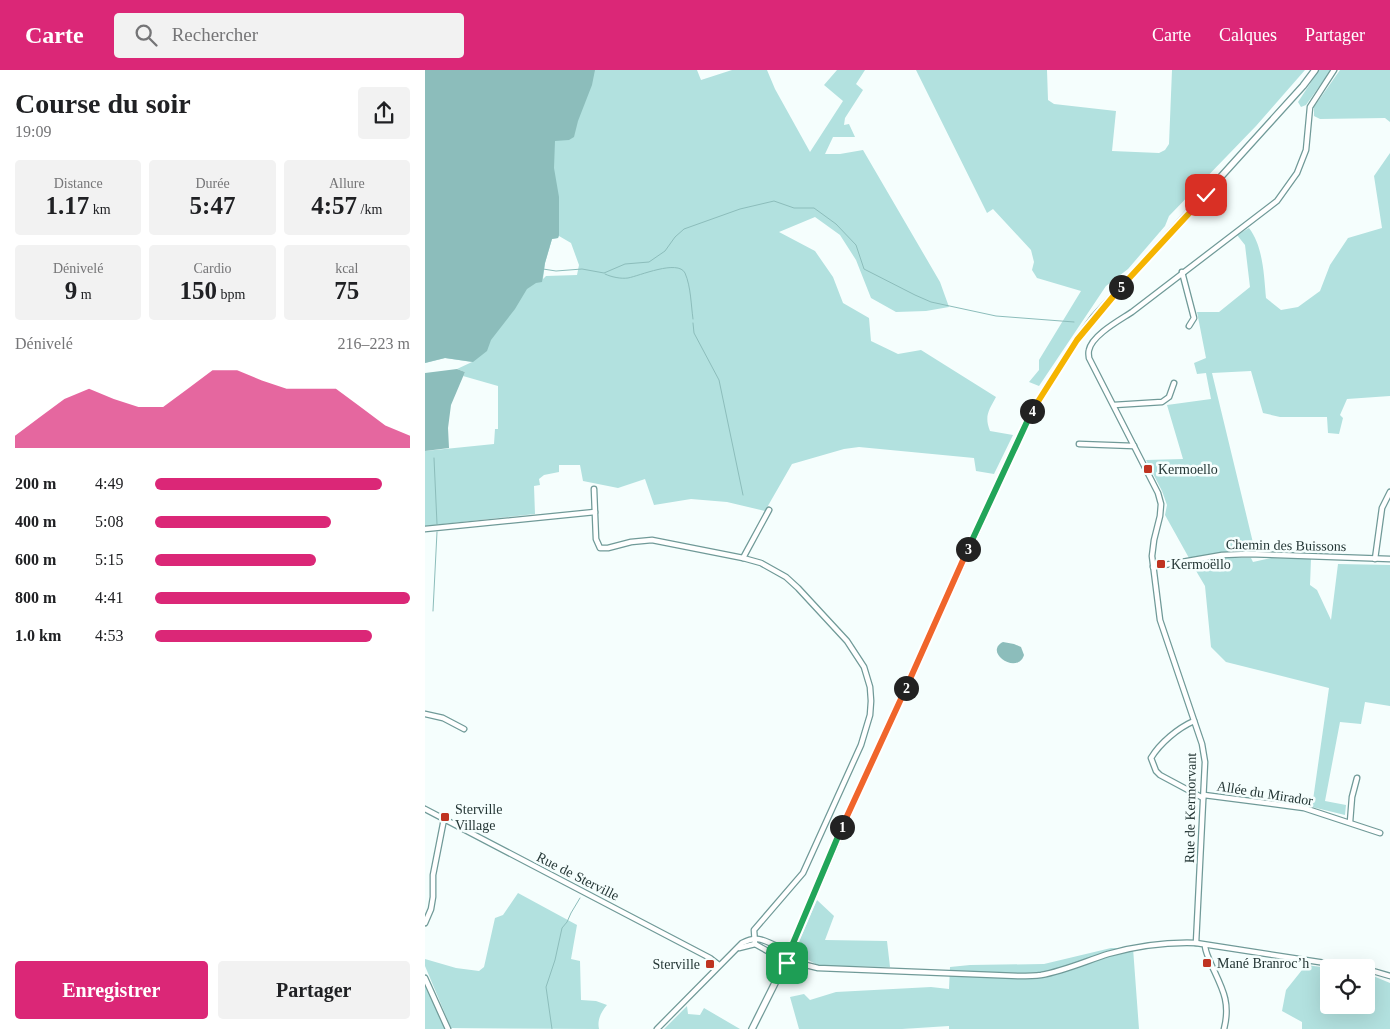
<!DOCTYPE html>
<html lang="fr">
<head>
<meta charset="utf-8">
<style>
	:root { --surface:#fff; --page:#f2f2f2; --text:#202124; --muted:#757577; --accent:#db2777 }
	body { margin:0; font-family:"Times New Roman",serif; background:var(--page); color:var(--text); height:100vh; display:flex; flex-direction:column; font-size:19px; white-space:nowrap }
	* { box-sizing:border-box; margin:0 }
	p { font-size:16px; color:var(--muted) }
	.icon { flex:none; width:28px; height:28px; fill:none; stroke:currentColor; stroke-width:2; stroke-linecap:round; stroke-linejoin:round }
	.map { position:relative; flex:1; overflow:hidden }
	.panel { display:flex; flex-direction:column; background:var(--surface); width:425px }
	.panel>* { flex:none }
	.fabs { position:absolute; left:895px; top:889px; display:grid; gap:10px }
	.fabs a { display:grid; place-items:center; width:55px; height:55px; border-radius:5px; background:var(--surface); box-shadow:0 5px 20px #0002; font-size:25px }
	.pin { position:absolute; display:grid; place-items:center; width:42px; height:42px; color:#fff; margin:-21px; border-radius:10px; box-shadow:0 2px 8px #0006 }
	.km { position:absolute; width:25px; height:25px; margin:-12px; border-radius:50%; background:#222; color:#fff; font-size:14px; line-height:25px; text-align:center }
	.round { display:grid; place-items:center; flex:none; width:52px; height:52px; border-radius:5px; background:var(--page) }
	.summary { display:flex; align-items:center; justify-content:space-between; height:85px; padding:0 15px }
	h1 { font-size:28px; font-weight:600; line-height:38px }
	.metrics { display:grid; grid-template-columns:repeat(3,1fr); gap:8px; height:85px; padding:5px 15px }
	.metrics div { display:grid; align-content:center; border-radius:5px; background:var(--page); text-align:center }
	.metrics b { font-size:25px; font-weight:600 }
	.metrics small { font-size:14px; font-weight:400 }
	.metrics p { font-size:14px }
	.chart { height:140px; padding:10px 15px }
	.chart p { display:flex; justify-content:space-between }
	.chart svg { width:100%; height:90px; margin-top:5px; fill:var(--accent); opacity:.7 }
	.action { display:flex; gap:10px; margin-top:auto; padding:10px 15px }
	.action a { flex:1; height:58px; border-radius:5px; background:var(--accent); color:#fff; font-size:20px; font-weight:600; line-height:58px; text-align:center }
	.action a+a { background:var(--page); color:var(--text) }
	ul { padding:0 15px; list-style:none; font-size:16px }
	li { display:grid; grid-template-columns:80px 60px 1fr; align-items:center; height:38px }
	li i { height:12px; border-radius:6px; background:var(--accent) }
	header { display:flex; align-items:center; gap:30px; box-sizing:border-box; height:70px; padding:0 25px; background:var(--accent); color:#fff }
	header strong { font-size:24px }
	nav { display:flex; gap:28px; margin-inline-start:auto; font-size:18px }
	.search { width:350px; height:45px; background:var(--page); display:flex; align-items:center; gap:12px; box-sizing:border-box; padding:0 18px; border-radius:5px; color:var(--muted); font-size:19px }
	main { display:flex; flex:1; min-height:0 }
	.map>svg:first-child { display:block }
	.green { fill:#b2e1df; fill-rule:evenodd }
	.water { fill:#8cbdbb }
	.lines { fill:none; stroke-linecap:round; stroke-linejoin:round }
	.stream { stroke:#8cbdbb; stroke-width:1 }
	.street-casing { stroke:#709a98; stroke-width:7 }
	.secondary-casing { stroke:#709a98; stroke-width:8 }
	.street { stroke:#fff; stroke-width:4.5 }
	.secondary { stroke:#fff; stroke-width:5.5 }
	.split-1-casing { stroke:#fff; stroke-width:10 }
	.split-2-casing { stroke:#fff; stroke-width:10 }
	.split-3-casing { stroke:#fff; stroke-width:10 }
	.split-4-casing { stroke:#fff; stroke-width:10 }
	.split-5-casing { stroke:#fff; stroke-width:10 }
	.split-6-casing { stroke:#fff; stroke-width:10 }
	.split-1 { stroke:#22a559; stroke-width:6 }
	.split-2 { stroke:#f0652b; stroke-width:6 }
	.split-3 { stroke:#f0652b; stroke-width:6 }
	.split-4 { stroke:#22a559; stroke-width:6 }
	.split-5 { stroke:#f5b400; stroke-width:6 }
	.split-6 { stroke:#f5b400; stroke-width:6 }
	.poi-dot { fill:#bf3321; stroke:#f5fefd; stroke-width:2 }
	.labels { text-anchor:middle; stroke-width:5; stroke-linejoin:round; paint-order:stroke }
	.poi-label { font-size:14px; fill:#243635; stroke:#f5fefd; text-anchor:start }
	.street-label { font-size:14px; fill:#243635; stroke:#f5fefd }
</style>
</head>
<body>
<header>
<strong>Carte</strong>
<div class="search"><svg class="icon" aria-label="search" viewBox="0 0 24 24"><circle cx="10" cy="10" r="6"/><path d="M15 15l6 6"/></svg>Rechercher</div>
<nav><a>Carte</a><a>Calques</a><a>Partager</a></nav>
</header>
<main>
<section class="panel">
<div class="summary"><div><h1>Course du soir</h1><p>19:09</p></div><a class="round"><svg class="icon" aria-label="share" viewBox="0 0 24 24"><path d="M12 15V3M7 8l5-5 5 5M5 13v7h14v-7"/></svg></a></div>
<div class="metrics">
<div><p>Distance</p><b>1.17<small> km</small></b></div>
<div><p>Durée</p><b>5:47</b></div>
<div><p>Allure</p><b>4:57<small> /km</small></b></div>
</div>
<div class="metrics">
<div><p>Dénivelé</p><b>9<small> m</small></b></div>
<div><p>Cardio</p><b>150<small> bpm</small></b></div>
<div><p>kcal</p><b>75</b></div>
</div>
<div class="chart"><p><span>Dénivelé</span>216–223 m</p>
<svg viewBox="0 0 160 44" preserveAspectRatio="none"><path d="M0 44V38L10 29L20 20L30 15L40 20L50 24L60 24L70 15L80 6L90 6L100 11L110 15L120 15L130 15L140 24L150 33L160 38V44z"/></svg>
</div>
<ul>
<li><b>200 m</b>4:49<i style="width:89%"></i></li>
<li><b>400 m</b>5:08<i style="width:69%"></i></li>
<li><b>600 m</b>5:15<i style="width:63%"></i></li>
<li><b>800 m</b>4:41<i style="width:100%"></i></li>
<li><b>1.0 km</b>4:53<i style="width:85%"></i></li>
</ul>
<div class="action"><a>Enregistrer</a><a>Partager</a></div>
</section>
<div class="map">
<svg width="965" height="959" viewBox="0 0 965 959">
	<rect width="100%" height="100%" fill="#f5fefd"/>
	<g class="green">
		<path d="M 0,0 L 272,0 L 276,10 L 307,0 L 342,0 L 350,19 L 385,82 L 418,31 L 399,15 L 412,0 L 440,0 L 431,14 L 438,20 L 420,48 L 419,55 L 424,54 L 430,67 L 408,67 L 400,84 L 415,84 L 438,80 L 515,212 L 524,237 L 501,241 L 471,242 L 446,228 L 431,190 L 415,165 L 390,147 L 354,162 L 390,181 L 408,207 L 418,233 L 444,248 L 446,271 L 473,284 L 496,280 L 571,327 C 564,340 559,346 565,361 L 588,365 L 569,404 L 551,401 L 549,388 L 434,377 L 419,379 L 367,394 L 340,441 L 302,432 L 266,429 L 229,435 L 220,409 L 193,418 L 158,411 L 155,395 L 134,395 L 134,402 L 119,405 L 114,409 L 115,415 L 109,416 L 110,444 L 0,456 L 0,381 L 69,374 L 70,359 L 73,359 L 73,316 L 38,306 L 40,302 L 32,299 L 47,292 L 20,288 L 0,293 ZM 134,166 L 146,173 L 154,195 L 152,205 L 121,206 L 118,209 L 120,193 L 127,169 L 133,168 Z"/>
		<polygon points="491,0 622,0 623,30 629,34 691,41 687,81 734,83 740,80 744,74 747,0 880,0 831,56 744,146 740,156 703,199 681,216 614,316 604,312 614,300 614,290 656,221 612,208 607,200 609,192 606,180 568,139 562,143"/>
		<polygon points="894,0 906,0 881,35 876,37 873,32"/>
		<polygon points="915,0 965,0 965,52 960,48 895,49 889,46 889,37"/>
		<path d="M 965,83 L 965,326 L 922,329 L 915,345 L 918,348 L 914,364 L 903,363 L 902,347 L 855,347 L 838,343 L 826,301 L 787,303 L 830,481 L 800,482 L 764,488 L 740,445 L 742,435 L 737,421 L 721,390 L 758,389 L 742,335 L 786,329 L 781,303 L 772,304 L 769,293 L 781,288 L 772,242 L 794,242 L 825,217 L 820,175 L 812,165 L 824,158 C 838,176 839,205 841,228 L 856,240 L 873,237 L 895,221 L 905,195 L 923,168 L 957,158 L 949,106 Z"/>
		<polygon points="793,488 826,488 828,492 846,488 886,489 885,515 892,520 906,550 913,494 965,495 965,636 940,632 936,654 915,652 900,731 921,735 920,745 887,737 904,618 801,592 786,577 780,516 767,494"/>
		<path d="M 93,823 L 152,855 L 146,889 L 155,891 L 156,930 L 171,931 L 182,935 C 176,942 172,950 174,959 L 26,958 L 0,896 L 0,889 L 31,898 L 54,901 L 59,897 L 70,848 L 78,845 Z"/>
		<polygon points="392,830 409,846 400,870 462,871 465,897 394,896 378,887 373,881 372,876"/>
		<polygon points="686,878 708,878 714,959 524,959 524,956 477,959 374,959 365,927 379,924 385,930 411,922 506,917 524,919 525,897 545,895 619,894"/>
		<polygon points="881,895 904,898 904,935 941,935 941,903 965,913 965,959 877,959 877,952 857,941 861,920"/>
		<polygon points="0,915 20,959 0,959"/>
		<polygon points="262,936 263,944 275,945 279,938 315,959 239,959"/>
	</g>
	<g class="water">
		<polygon points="0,0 170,0 167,15 153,51 149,67 144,70 130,71 129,98 134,127 134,165 133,168 127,169 120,193 117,212 111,213 102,219 90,239 66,270 62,281 48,292 20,288 0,293"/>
		<polygon points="32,299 40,302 26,335 23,358 24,378 0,381 0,303"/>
		<path d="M 578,572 L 589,574 L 596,577 L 599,585 C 592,606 558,582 578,572 Z"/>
	</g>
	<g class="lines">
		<g class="stream">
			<polyline points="118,199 131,201 157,199 179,203 200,194 224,192 240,181 250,167 259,159 315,139 349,131 369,138 389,138 411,154 431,175 439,199 490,225 506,232 571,246 649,252"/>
			<path d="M 180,204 C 186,207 196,209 203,208 C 214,206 253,189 260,203 C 266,217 266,235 268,249"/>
			<polyline points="268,253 269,263 294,310 318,425"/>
			<polyline points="9,388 12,454"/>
			<polyline points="8,541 12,462"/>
			<polyline points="127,959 121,917 130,890 137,858 142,852 146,843 155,828"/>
		</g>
		<g class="street-casing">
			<g id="street">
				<polyline points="757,202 769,248 764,256"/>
				<polyline points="689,335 737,332 744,327 749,313"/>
				<polyline points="654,374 709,376"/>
				<polyline points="169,419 171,469 175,478 183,478 206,472 227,470 318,488 336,493 361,507 373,518 422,571 439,597 445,617 446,631 445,645 436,675 378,803 329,860 330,874"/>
				<polyline points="0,459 170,442"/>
				<polyline points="318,488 344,440"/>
				<polyline points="950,489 957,438 965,422"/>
				<polyline points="728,497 797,485 823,484 965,489"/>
				<polyline points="0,644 18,648 39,659"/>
				<path d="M 769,651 C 753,658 735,673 726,688 L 731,701 L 735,705 L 778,728"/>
				<polyline points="779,725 879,738 955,763"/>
				<polyline points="0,739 285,888 294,895"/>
				<polyline points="925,752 927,727 932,708"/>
				<polyline points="0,853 6,839 8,827 8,805 19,749"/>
				<path d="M 771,873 L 780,692 L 777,674 L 735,550 L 727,486 L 729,470 L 735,446 L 736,434 L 733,423 L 664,288 C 664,286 663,283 664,280 C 667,265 695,250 707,242 L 852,131 L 872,103 L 881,80 L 885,37 L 909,0"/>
				<path d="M 780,875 C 780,882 784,888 786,894 C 797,918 806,932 799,959"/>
				<polyline points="314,878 330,874 355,888"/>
				<path d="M 369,890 L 381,895 L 393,898 L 593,906 C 601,906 609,906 616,905 C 639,901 661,891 683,884 C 712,876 742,872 771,873 L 933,898"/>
				<polyline points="941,899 965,906"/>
				<polyline points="0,908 23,959"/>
				<path d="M 232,959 L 317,873 C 336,863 341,874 359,878"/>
			</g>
		</g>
		<g class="secondary-casing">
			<g id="secondary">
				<circle cx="363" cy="885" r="8"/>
				<polyline points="366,878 426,738 606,342 652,270 669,247 878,16 890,0"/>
				<polyline points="327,959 360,893"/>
			</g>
		</g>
		<use href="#street" class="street"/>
		<use href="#secondary" class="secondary"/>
	</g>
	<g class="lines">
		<g class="split-1-casing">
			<path id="split-1" d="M 362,893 C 371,891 372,884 366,878 L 417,757"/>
		</g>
		<g class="split-2-casing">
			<polyline id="split-2" points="417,757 481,618"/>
		</g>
		<g class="split-3-casing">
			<polyline id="split-3" points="481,618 543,479"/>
		</g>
		<g class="split-4-casing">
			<polyline id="split-4" points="543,479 607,341"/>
		</g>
		<g class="split-5-casing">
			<polyline id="split-5" points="607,341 652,270 696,217"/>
		</g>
		<g class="split-6-casing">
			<polyline id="split-6" points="696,217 781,125"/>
		</g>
		<use href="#split-1" class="split-1"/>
		<use href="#split-2" class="split-2"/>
		<use href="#split-3" class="split-3"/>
		<use href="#split-4" class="split-4"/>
		<use href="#split-5" class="split-5"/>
		<use href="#split-6" class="split-6"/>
	</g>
	<g class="poi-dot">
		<rect x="718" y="394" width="10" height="10" rx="2.5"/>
		<rect x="731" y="489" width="10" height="10" rx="2.5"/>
		<rect x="15" y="742" width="10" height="10" rx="2.5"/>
		<rect x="777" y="888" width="10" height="10" rx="2.5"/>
		<rect x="280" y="889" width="10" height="10" rx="2.5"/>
	</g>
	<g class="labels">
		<g class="poi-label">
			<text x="733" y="404">Kermoello</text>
			<text x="746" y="499">Kermoëllo</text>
			<text x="30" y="744">Sterville<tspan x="30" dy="16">Village</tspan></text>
			<text x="792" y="898">Mané Branroc’h</text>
			<text x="275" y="899" text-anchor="end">Sterville</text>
		</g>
		<g class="street-label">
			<text transform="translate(861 475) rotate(1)" y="5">Chemin des Buissons</text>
			<text transform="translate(840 723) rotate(9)" y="5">Allée du Mirador</text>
			<text transform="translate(765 738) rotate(-89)" y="5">Rue de Kermorvant</text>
			<text transform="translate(153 806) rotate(27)" y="5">Rue de Sterville</text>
		</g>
	</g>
</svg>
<div class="fabs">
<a><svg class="icon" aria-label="locate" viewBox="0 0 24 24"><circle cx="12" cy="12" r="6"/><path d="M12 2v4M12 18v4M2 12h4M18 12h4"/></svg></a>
</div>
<div class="pin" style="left:362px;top:893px;background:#1e9e55"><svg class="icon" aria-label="arrive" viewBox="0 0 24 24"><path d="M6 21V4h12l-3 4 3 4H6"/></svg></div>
<div class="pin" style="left:781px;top:125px;background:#d93025"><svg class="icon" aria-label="check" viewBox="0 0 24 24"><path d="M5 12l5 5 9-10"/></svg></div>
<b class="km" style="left:417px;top:757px">1</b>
<b class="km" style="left:481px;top:618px">2</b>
<b class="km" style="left:543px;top:479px">3</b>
<b class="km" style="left:607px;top:341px">4</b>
<b class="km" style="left:696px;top:217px">5</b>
</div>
</main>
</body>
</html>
